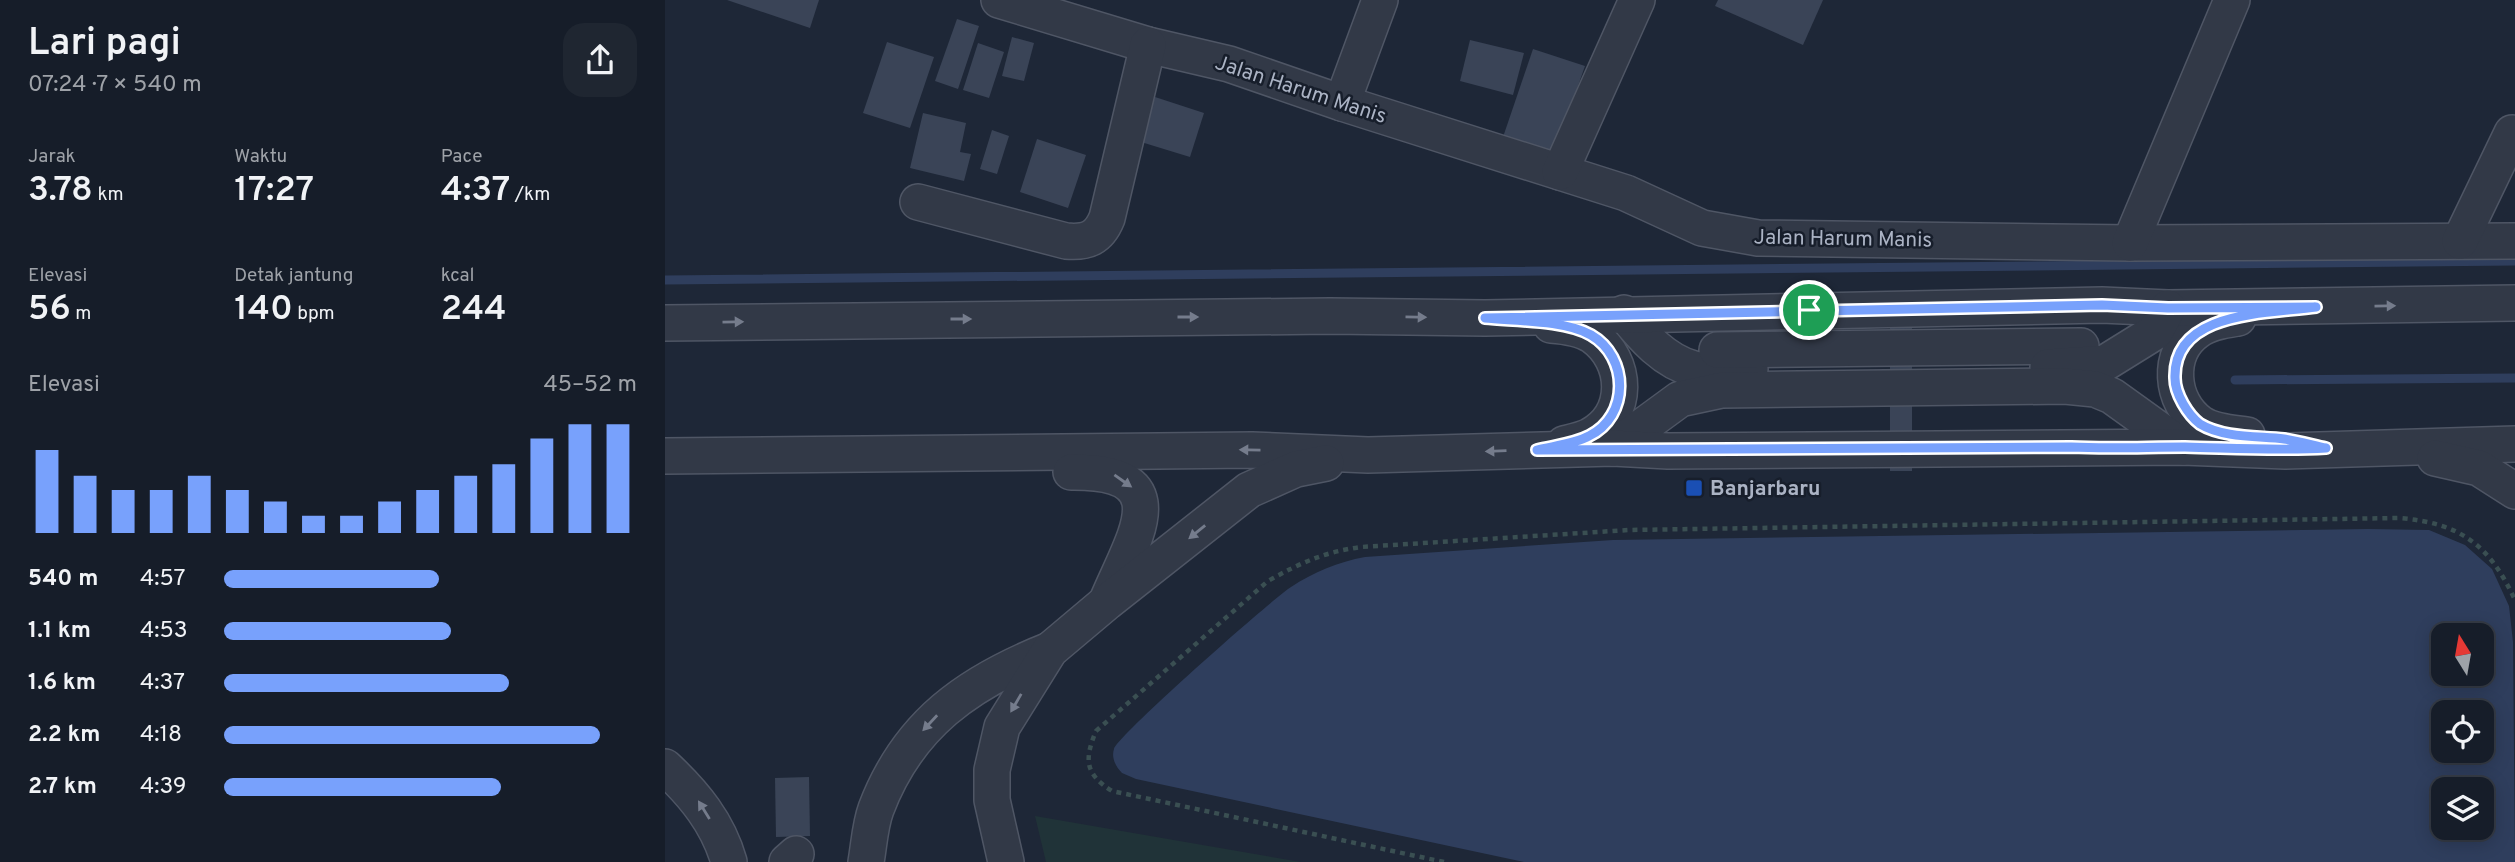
<!DOCTYPE html>
<html lang="id">
<head>
<meta charset="utf-8">
<style>
	:root { --surface:#161d29; --page:#1f2631; --text:#f1f3f6; --muted:#9ea2a8; --line:#353b46; --accent:#78a1fc }
	body { margin:0; font-family:Overpass,sans-serif; background:var(--page); color:var(--text); height:100vh; display:flex; flex-direction:column; font-size:26px; white-space:nowrap }
	* { box-sizing:border-box; margin:0 }
	p { font-size:23px; color:var(--muted) }
	.icon { flex:none; width:38px; height:38px; fill:none; stroke:currentColor; stroke-width:2; stroke-linecap:round; stroke-linejoin:round }
	.map { position:relative; flex:1; overflow:hidden }
	.details { display:flex; flex-direction:column; background:var(--surface); width:665px }
	.details>* { flex:none }
	.needle { width:46px; rotate:349deg }
	.fabs { position:absolute; left:1766px; top:623px; display:grid; gap:14px }
	.fabs a { display:grid; place-items:center; width:63px; height:63px; border-radius:14px; background:var(--surface); box-shadow:0 4px 18px #0003,0 0 0 2px var(--line); font-size:35px }
	.pin { position:absolute; display:grid; place-items:center; width:60px; height:60px; color:#fff; margin:-30px; border:4px solid #fff; border-radius:50%; box-shadow:0 2px 7px #0007 }
	.round { display:grid; place-items:center; flex:none; width:74px; height:74px; border-radius:21px; background:var(--page) }
	.headline { display:flex; align-items:center; justify-content:space-between; height:119px; padding:0 28px }
	h1 { font-size:38px; font-weight:600; line-height:52px }
	.figures { display:grid; grid-template-columns:repeat(3,1fr); gap:10px; height:119px; padding:7px 28px }
	.figures div { display:grid; align-content:center }
	.figures b { font-size:35px; font-weight:600 }
	.figures small { font-size:19px; font-weight:400 }
	.figures p { font-size:19px }
	.chart { height:196px; padding:14px 28px }
	.chart p { display:flex; justify-content:space-between }
	.chart svg { width:100%; height:126px; margin-top:7px; stroke:var(--accent); stroke-width:6 }
	ul { padding:0 28px; list-style:none; font-size:23px }
	li { display:grid; grid-template-columns:112px 84px 1fr; align-items:center; height:52px }
	li i { height:18px; border-radius:9px; background:var(--accent) }
	main { display:flex; flex:1; min-height:0 }
	.map>svg:first-child { display:block }
	.green { fill:#203338 }
	.water { fill:#2f3e5d; fill-rule:evenodd }
	.lines { fill:none; stroke-linecap:round; stroke-linejoin:round }
	.stream { stroke:#2f3e5d; stroke-width:9 }
	.building { fill:#3a4457 }
	.minor-casing { stroke:#4f5665; stroke-width:38 }
	.path { stroke:#3a4f52; stroke-width:4.5; stroke-dasharray:5 5; stroke-linecap:butt }
	.minor { stroke:#323947; stroke-width:35 }
	.oneway { fill:#757c8c }
	.route-casing { stroke:#fff; stroke-width:14 }
	.route { stroke:#78a1fc; stroke-width:9 }
	.transit-dot { fill:#1a4fb4; stroke:#171e2b; stroke-width:2.5 }
	.labels { text-anchor:middle; stroke-width:5; stroke-linejoin:round; paint-order:stroke }
	.street-label { font-size:21px; fill:#abb3c4; stroke:#171e2b }
	.poi-label { font-size:21px; font-weight:bold; fill:#abb3c4; stroke:#171e2b; text-anchor:start }
</style>
</head>
<body>
<main>
<section class="details">
<div class="headline"><div><h1>Lari pagi</h1><p>07:24 · 7 × 540 m</p></div><a class="round"><svg class="icon" aria-label="share" viewBox="0 0 24 24"><path d="M12 15V3M7 8l5-5 5 5M5 13v7h14v-7"/></svg></a></div>
<div class="figures">
<div><p>Jarak</p><b>3.78<small> km</small></b></div>
<div><p>Waktu</p><b>17:27</b></div>
<div><p>Pace</p><b>4:37<small> /km</small></b></div>
</div>
<div class="figures">
<div><p>Elevasi</p><b>56<small> m</small></b></div>
<div><p>Detak jantung</p><b>140<small> bpm</small></b></div>
<div><p>kcal</p><b>244</b></div>
</div>
<div class="chart"><p><span>Elevasi</span>45–52 m</p>
<svg viewBox="0 0 160 44" preserveAspectRatio="none"><path d="M5 44V15M15 44V24M25 44V29M35 44V29M45 44V24M55 44V29M65 44V33M75 44V38M85 44V38M95 44V33M105 44V29M115 44V24M125 44V20M135 44V11M145 44V6M155 44V6"/></svg>
</div>
<ul>
<li><b>540 m</b>4:57<i style="width:52%"></i></li>
<li><b>1.1 km</b>4:53<i style="width:55%"></i></li>
<li><b>1.6 km</b>4:37<i style="width:69%"></i></li>
<li><b>2.2 km</b>4:18<i style="width:91%"></i></li>
<li><b>2.7 km</b>4:39<i style="width:67%"></i></li>
</ul>
</section>
<div class="map">
<svg width="1850" height="862" viewBox="0 0 1850 862">
	<rect width="100%" height="100%" fill="#1e2737"/>
	<polygon class="green" points="370,816 636,862 381,862"/>
	<path class="water" d="M 1703,529 L 1764,530 L 1800,545 L 1827,569 L 1844,606 L 1848,642 L 1850,862 L 859,862 L 471,779 L 457,773 C 451,767 446,758 449,749 C 452,736 606,600 626,587 C 649,572 673,562 700,557 L 948,540 ZM 1778,635 L 1816,635 L 1816,674 L 1778,674 ZM 1778,712 L 1816,712 L 1816,751 L 1778,751 ZM 1778,789 L 1816,789 L 1816,828 L 1778,828 Z"/>
	<g class="lines">
		<g class="stream">
			<polyline points="0,280 1850,261"/>
			<polyline points="1570,380 1850,378"/>
		</g>
	</g>
	<g class="building">
		<polygon points="62,0 154,0 145,28"/>
		<polygon points="1053,0 1158,0 1138,45 1050,6"/>
		<polygon points="292,19 314,26 293,89 270,81"/>
		<polygon points="347,37 369,43 359,81 337,76"/>
		<polygon points="805,40 859,53 848,95 795,81"/>
		<polygon points="222,42 269,57 245,128 198,113"/>
		<polygon points="313,43 339,52 324,98 298,90"/>
		<polygon points="868,49 920,66 888,157 837,140"/>
		<polygon points="490,97 539,113 525,157 476,142"/>
		<polygon points="258,113 301,123 295,152 306,154 299,181 245,168"/>
		<polygon points="327,130 344,136 332,174 315,169"/>
		<polygon points="372,139 421,155 403,208 355,192"/>
		<rect x="1225" y="298" width="22" height="173"/>
		<polygon points="144,777 145,836 111,837 110,778"/>
	</g>
	<g class="lines">
		<g class="minor-casing">
			<g id="minor">
				<polyline points="334,0 483,45 564,64 677,103 961,193 1037,228 1093,238 1465,243 1850,241"/>
				<polyline points="677,103 715,0"/>
				<polyline points="895,172 972,0"/>
				<path d="M 253,202 L 401,241 C 422,243 434,238 442,218 L 483,45"/>
				<polyline points="1795,241 1847,133"/>
				<polyline points="1465,243 1567,0"/>
				<path d="M 959,313 C 977,336 1000,362 1029,369 C 1046,373 1068,369 1085,369"/>
				<path d="M 1573,318 C 1560,320 1544,322 1532,331 C 1501,353 1505,402 1535,423 C 1547,432 1567,433 1582,435"/>
				<polyline points="0,323 665,316 820,318 1437,305 1503,308 1850,303"/>
				<path d="M 886,325 C 900,326 916,328 928,336 C 963,361 965,414 925,436 C 917,440 907,442 899,444"/>
				<polyline points="1052,350 1416,346"/>
				<polyline points="1383,367 1440,363 1490,332 1503,308"/>
				<polyline points="948,448 1015,399 1057,390 1400,386 1430,389 1447,396 1518,447"/>
				<polyline points="0,456 587,450 703,455 948,448 1003,451 1518,447 1620,451 1850,444"/>
				<polyline points="1770,458 1814,468 1850,491"/>
				<path d="M 406,472 C 517,471 468,538 442,601"/>
				<path d="M 0,767 C 29,794 53,823 64,862"/>
				<polyline points="122,862 131,854"/>
				<path d="M 201,862 C 204,845 205,825 211,809 C 243,724 304,682 385,650"/>
				<polyline points="341,862 327,800 327,770 337,727 385,650 442,602 584,490 631,469 661,463"/>
			</g>
		</g>
		<path class="path" d="M 779,862 L 447,791 C 420,774 419,760 431,731 L 603,581 C 635,563 659,552 696,547 L 964,530 L 1734,518 C 1795,523 1824,544 1850,600"/>
		<use href="#minor" class="minor"/>
	</g>
	<defs><path id="oneway-solid" d="M-6-.8H1V-3.2L6.5 0L1 3.2V.8H-6Z" transform="scale(1.75)"/></defs>
	<g class="oneway">
		<use href="#oneway-solid" transform="translate(1720 306) rotate(-1)"/>
		<use href="#oneway-solid" transform="translate(523 317)"/>
		<use href="#oneway-solid" transform="translate(751 317) rotate(1)"/>
		<use href="#oneway-solid" transform="translate(296 319)"/>
		<use href="#oneway-solid" transform="translate(68 322) rotate(-1)"/>
		<use href="#oneway-solid" transform="translate(585 450) rotate(-179)"/>
		<use href="#oneway-solid" transform="translate(831 451) rotate(178)"/>
		<use href="#oneway-solid" transform="translate(458 481) rotate(35)"/>
		<use href="#oneway-solid" transform="translate(532 532) rotate(141)"/>
		<use href="#oneway-solid" transform="translate(351 703) rotate(120)"/>
		<use href="#oneway-solid" transform="translate(265 723) rotate(133)"/>
		<use href="#oneway-solid" transform="translate(39 810) rotate(-122)"/>
	</g>
	<g class="lines">
		<g class="route-casing">
			<path id="route" d="M 1437,305 L 1503,308 L 1651,307 C 1604,314 1508,310 1510,378 C 1510,394 1523,415 1535,424 C 1558,438 1593,436 1619,439 C 1633,441 1647,445 1661,448 C 1614,451 1567,448 1520,447 C 1482,447 1444,449 1406,447 L 872,450 C 888,446 909,444 924,436 C 965,416 964,357 926,335 C 900,320 850,321 820,318 Z"/>
		</g>
		<use href="#route" class="route"/>
	</g>
	<rect class="transit-dot" x="1020" y="479" width="18" height="18" rx="3.5"/>
	<g class="labels">
		<g class="street-label">
			<text transform="translate(636 89) rotate(18)" y="7">Jalan Harum Manis</text>
			<text transform="translate(1178 238) rotate(1)" y="7">Jalan Harum Manis</text>
		</g>
		<g class="poi-label">
			<text x="1045" y="495">Banjarbaru</text>
		</g>
	</g>
</svg>
<div class="fabs">
<a><svg class="needle" viewBox="-14 -14 28 28"><path d="M0-13l5 13h-10z" fill="#e53935"/><path d="M0 13l5-13h-10z" fill="#9ea2a8"/></svg></a>
<a><svg class="icon" aria-label="locate" viewBox="0 0 24 24"><circle cx="12" cy="12" r="6"/><path d="M12 2v4M12 18v4M2 12h4M18 12h4"/></svg></a>
<a><svg class="icon" aria-label="layers" viewBox="0 0 24 24"><path d="M12 4l9 5-9 5-9-5zM3 14l9 5 9-5"/></svg></a>
</div>
<div class="pin" style="left:1144px;top:310px;background:#1e9e55"><svg class="icon" aria-label="arrive" viewBox="0 0 24 24"><path d="M6 21V4h12l-3 4 3 4H6"/></svg></div>
</div>
</main>
</body>
</html>
